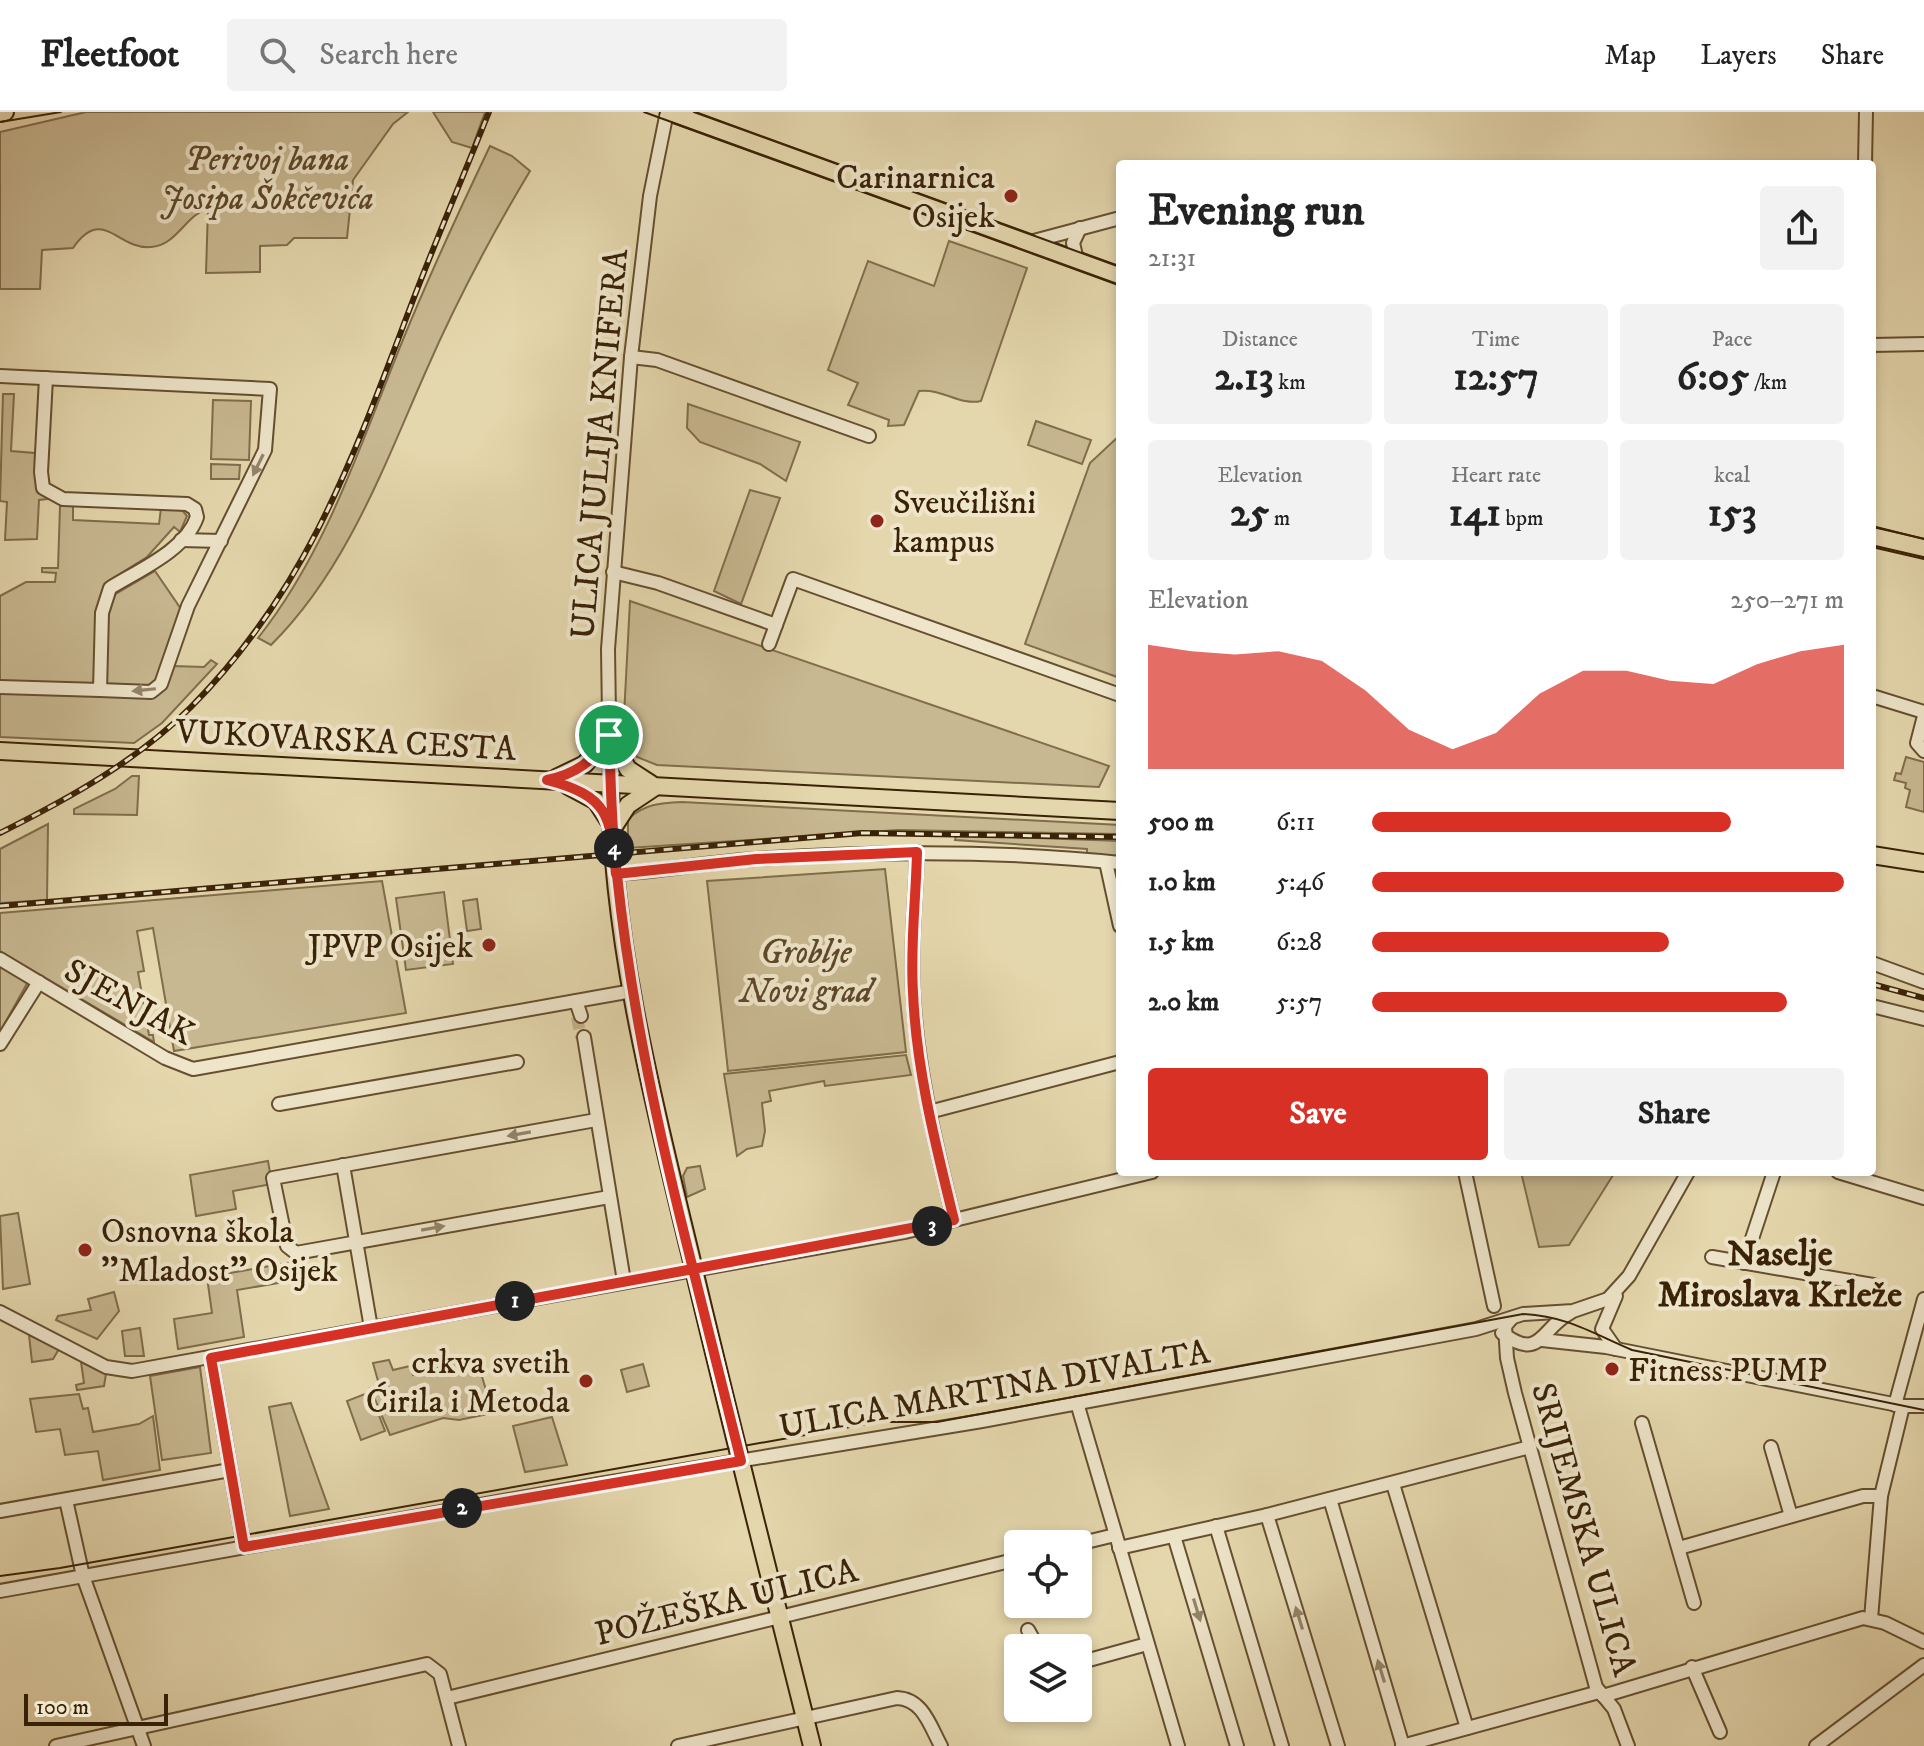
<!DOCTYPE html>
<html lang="en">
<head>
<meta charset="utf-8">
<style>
	:root { --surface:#fff; --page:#f2f2f2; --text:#222; --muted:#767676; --line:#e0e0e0; --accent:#d93025 }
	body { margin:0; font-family:"IM FELL DW Pica",serif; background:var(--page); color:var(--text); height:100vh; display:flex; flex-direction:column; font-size:30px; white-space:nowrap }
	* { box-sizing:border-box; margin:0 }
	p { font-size:26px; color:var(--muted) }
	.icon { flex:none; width:44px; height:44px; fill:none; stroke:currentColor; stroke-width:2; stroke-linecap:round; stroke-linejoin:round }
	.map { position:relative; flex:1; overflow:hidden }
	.panel { position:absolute; left:1116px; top:48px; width:760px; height:1016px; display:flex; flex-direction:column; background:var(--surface); border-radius:8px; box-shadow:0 4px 12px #0003 }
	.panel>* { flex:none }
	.fabs { position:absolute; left:1004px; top:1418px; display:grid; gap:16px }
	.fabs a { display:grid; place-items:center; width:88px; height:88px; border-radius:8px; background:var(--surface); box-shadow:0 4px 12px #0003; font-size:40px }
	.scale { position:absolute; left:24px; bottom:20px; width:144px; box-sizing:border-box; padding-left:8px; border:4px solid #3a2206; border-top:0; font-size:22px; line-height:28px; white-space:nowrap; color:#3a2206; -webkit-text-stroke:6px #eee5ca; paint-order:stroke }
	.pin { position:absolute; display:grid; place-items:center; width:68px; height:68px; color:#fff; margin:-34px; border:4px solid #fff; border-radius:50%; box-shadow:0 2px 8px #0007 }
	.km { position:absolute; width:40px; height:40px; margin:-20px; border-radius:50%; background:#222; color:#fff; font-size:22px; line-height:40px; text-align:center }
	.round { display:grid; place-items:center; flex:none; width:84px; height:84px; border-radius:8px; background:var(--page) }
	.overview { display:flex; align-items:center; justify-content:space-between; height:136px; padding:0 32px }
	h1 { font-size:44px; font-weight:700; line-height:60px }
	.metrics { display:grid; grid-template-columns:repeat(3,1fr); gap:12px; height:136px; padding:8px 32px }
	.metrics div { display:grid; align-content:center; border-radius:8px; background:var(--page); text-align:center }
	.metrics b { font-size:40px; font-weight:700 }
	.metrics small { font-size:22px; font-weight:400 }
	.metrics p { font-size:22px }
	.chart { height:224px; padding:16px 32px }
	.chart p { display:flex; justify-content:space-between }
	.chart svg { width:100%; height:144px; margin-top:8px; fill:var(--accent); opacity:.7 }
	.button { display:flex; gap:16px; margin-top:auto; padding:16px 32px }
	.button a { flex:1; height:92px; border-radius:8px; background:var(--accent); color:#fff; font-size:32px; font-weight:700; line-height:92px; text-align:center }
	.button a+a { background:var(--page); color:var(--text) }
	ul { padding:0 32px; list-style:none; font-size:26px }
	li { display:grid; grid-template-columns:128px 96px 1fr; align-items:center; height:60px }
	li i { height:20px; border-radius:10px; background:var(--accent) }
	header { display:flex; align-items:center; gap:48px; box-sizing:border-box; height:112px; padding:0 40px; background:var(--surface); border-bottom:2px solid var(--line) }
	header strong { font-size:38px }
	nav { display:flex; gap:44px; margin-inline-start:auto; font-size:28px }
	.search { width:560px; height:72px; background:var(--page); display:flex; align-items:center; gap:20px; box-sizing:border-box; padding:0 28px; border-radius:8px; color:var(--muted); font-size:30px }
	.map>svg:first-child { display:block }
	.green { fill:#c8b891; stroke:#816d4c; stroke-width:2 }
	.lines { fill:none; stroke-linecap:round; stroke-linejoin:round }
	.minor-tunnel { stroke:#c3b38c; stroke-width:12; stroke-dasharray:12 6; stroke-linecap:butt }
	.minor-casing { stroke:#654f30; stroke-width:16 }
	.major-casing { stroke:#3a2206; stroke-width:20 }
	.minor { stroke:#eee5ca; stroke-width:12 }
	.major { stroke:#e5d7ad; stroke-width:16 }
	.tram { stroke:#3a2206; stroke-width:2 }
	.rail-casing { stroke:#3a2206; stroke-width:6 }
	.rail { stroke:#eee5ca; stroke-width:3; stroke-dasharray:9; stroke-linecap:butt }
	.oneway { fill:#948468 }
	.route-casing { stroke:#fff; stroke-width:16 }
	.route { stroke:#d93025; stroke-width:10 }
	.poi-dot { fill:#8f2418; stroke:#eee5ca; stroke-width:3 }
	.labels { text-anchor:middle; stroke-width:8; stroke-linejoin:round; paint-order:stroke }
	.park-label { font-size:34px; font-style:italic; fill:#5e4829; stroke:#eee5ca }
	.poi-label { font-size:34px; fill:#3a2206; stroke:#eee5ca; text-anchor:end }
	.street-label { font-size:34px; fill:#3a2206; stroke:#eee5ca }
	.neighbourhood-label { font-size:36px; font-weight:bold; fill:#3a2206; stroke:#eee5ca }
</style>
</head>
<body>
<header>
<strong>Fleetfoot</strong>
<div class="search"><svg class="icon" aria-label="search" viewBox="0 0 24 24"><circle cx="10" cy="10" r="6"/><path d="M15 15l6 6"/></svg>Search here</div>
<nav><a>Map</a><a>Layers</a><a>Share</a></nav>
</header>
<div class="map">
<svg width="1924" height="1634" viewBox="0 0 1924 1634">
	<rect width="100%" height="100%" fill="#e5d7ad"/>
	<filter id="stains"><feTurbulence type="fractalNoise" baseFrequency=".0025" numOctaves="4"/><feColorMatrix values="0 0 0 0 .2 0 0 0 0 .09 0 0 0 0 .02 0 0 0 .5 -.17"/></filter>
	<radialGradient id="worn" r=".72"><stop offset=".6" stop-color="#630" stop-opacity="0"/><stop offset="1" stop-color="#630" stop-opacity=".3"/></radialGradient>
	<g class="green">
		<path d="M 86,0 L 408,0 L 393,12 L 353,68 L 347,126 L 294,126 L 287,133 L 260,134 L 260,160 L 206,161 L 208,96 C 185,104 176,134 151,135 C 117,138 103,93 73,136 L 42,138 L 40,177 L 0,177 L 0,20 Z"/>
		<polygon points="433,0 485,0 472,36 452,30"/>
		<path d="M 490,34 L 512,44 L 530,59 C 491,124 456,190 426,259 C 384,354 346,459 271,533 L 258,526 C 327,439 361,331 402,230 C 429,164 459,99 490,34 Z"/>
		<path d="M 949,129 L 1027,156 L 981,289 C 960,294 942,276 919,279 L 904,313 L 888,314 L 889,308 L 848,293 L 858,271 L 828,258 L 868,149 L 934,174 Z"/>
		<polygon points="3,282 14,282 11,339 35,341 37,376 48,387 39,388 37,427 5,428 7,390 0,389"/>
		<polygon points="213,288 251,289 249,348 211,347"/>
		<polygon points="688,292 800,330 786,369 760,352 700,330 687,316"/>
		<polygon points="1036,309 1091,328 1082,352 1028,333"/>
		<polygon points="1120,323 1120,566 1025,532 1090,351"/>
		<polygon points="211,352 240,353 239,367 211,367"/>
		<polygon points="750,378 780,386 741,492 714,479"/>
		<polygon points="73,392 73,408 159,412 161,396 182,398 187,404 180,420 174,415 147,445 107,470 108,474 101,484 97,576 0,572 0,484 26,470 55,470 56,461 42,460 42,456 58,456 60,394"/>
		<polygon points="155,459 183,500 153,576 106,576 108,492 114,483"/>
		<polygon points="630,489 1109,654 1099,675 657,653 637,645 623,623"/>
		<polygon points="211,548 217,552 162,611 134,631 0,625 0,581 151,585 173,554 204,555"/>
		<polygon points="1906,645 1924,650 1924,700 1906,695 1910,678 1905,676 1906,671 1894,668 1896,661 1901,662"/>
		<polygon points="132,664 139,664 137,703 74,702 74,697 115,677"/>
		<path d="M 682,690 L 1120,713 L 1120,722 L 898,718 L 628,736 L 628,707 C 645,692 659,691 682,690 Z"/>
		<polygon points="48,712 47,788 0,791 0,737"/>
		<polygon points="956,723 1120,729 1120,748 1087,745 1087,737 955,728"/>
		<polygon points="885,757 906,940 728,959 707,769"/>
		<polygon points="382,769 406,901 174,939 153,816 137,819 144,859 138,860 149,923 153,923 154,930 0,839 0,801"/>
		<polygon points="444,780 453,852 406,858 396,786"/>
		<polygon points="477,787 481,817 467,819 463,789"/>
		<polygon points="0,851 29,868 0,920"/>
		<polygon points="906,943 911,963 825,974 824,969 769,979 771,989 762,991 765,1019 762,1034 747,1037 737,1044 724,962"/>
		<polygon points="268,1049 272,1072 233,1079 236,1097 196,1104 190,1063"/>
		<polygon points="700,1054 705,1077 687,1085 683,1064 687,1056"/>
		<polygon points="1521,1060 1615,1060 1569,1133 1539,1135"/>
		<polygon points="18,1101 30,1172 3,1177 0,1104"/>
		<polygon points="299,1149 302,1167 237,1178 244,1225 178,1237 174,1207 212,1201 207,1165"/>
		<polygon points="114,1180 119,1199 97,1227 56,1208 58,1204 91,1198 88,1187"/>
		<polygon points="140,1216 144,1244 125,1244 122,1219"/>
		<polygon points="29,1223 59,1237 53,1247 32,1250"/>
		<polygon points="476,1245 493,1301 459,1308 443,1306 390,1323 370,1276 384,1271 393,1296 387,1298 395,1296 386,1268 378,1269 373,1251 389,1248 393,1258 410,1254 413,1263"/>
		<polygon points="81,1250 106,1262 104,1274 77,1278 76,1273 84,1271"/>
		<polygon points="643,1252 649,1274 627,1280 621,1258"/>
		<polygon points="200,1255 211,1341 162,1348 150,1264"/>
		<polygon points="370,1280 385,1319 361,1328 347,1289"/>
		<polygon points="79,1282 83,1297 88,1296 93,1320 139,1312 153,1304 160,1358 103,1368 98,1339 65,1343 60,1317 36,1320 30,1287"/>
		<polygon points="291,1291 329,1397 290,1404 269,1295"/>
		<polygon points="552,1305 567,1353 525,1360 513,1314"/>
	</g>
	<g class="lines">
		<polyline class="minor-tunnel" points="577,905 581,926"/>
		<g class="minor-casing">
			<g id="minor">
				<polyline points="1865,52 1866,0"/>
				<polyline points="1030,130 1120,106"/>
				<polyline points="1077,148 1073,131 1080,116"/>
				<polyline points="1872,233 1924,232"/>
				<polyline points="631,245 657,248 869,324"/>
				<polyline points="0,264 270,277 265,338 188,494 161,572 151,580 100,578"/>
				<polyline points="181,428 221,429"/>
				<polyline points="613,460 658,471 776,513"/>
				<polyline points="769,532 793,467 1120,583"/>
				<path d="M 0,575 L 100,578 L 102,501 L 110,476 C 139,458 186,438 197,405 L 195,397 L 187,392 L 63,387 L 43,376 L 41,360 L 46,266"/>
				<polyline points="1872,584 1924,600"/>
				<polyline points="1924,604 1917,631 1924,639"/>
				<polyline points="610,671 608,537 631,245 650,84 667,0"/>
				<path d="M 917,740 C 916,787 910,833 913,880 C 917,957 936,1034 954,1108"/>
				<polyline points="1106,750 1120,814"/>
				<path d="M 616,762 C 663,759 709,750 756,747 C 878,739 998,738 1120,751"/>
				<polyline points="0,847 165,946 193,957 632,879"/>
				<polyline points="1872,851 1924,870"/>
				<polyline points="576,889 581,904"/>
				<polyline points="1872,894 1924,907"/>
				<polyline points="584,925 624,1169"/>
				<polyline points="0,932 39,870"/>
				<polyline points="279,992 517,950"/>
				<polyline points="929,1000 1120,950"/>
				<polyline points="596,1008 273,1066 287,1134 296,1141 609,1085"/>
				<polyline points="343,1053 371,1216"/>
				<polyline points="1465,1060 1494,1194"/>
				<polyline points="1838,1060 1924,1086"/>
				<polyline points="1712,1145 1873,1173"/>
				<polyline points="1744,1151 1774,1060"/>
				<polyline points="1616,1184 1602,1217 1616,1237"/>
				<polyline points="0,1200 106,1255 132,1259 905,1120 1152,1060"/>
				<polyline points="1512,1206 1505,1214 1507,1246 1515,1281 1596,1575 1614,1597 1628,1634"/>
				<path d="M 1502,1221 C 1541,1250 1540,1217 1570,1201"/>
				<polyline points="1542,1228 1606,1235 1903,1294 1924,1294"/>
				<polyline points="211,1246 244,1435"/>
				<polyline points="1077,1291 1178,1634"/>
				<polyline points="1895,1293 1924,1187"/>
				<polyline points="1642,1311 1694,1491"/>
				<polyline points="1771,1335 1791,1404"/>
				<polyline points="1393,1372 1467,1616"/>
				<polyline points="1330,1387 1403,1634"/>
				<polyline points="66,1388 83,1464 144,1634"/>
				<polyline points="0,1399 230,1358"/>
				<polyline points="1267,1403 1338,1634"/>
				<polyline points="1216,1414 1282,1634"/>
				<polyline points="1174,1424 1237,1634"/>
				<polyline points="1078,1432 1115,1423"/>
				<polyline points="1119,1436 1267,1403 1530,1335"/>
				<polyline points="1679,1436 1863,1384 1881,1384"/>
				<polyline points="0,1479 598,1372 982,1309 1476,1217 1523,1202 1573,1199 1608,1187 1629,1164 1688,1060"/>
				<polyline points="1871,1507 1881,1384 1903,1294"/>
				<polyline points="1028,1518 1038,1536"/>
				<polyline points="1078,1551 1147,1532"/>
				<polyline points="1692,1555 1720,1620"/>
				<polyline points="1603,1584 1863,1506 1885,1511 1924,1530"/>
				<polyline points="447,1586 1018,1447"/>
				<polyline points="56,1634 427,1552 440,1562 459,1634"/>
				<path d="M 678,1634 L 897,1586 C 923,1587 930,1614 941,1634"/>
				<polyline points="1402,1634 1599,1580"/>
				<polyline points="1816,1634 1924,1553"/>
			</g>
		</g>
		<g class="major-casing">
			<g id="major">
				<polyline points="669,0 1120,164"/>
				<polyline points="0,1 5,0"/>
				<polyline points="1872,424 1924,436"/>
				<polyline points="609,623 628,657 651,672"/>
				<polyline points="0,639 1120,699"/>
				<polyline points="556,666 585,652 609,623"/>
				<path d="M 610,671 C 612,830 653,988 690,1141 C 729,1306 771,1470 812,1634"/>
				<polyline points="568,674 596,689 609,709"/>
				<polyline points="613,716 628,693 655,675"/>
				<polyline points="1872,743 1924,751"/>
			</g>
		</g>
		<use href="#minor" class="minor"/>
		<use href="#major" class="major"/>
		<g class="tram">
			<polyline points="644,0 1120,173"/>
			<polyline points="694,0 1120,155"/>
			<polyline points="0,10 61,0"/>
			<polyline points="1872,414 1924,427"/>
			<polyline points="1872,435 1924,447"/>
			<path d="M 880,1310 L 937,1310 L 1523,1202 C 1567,1204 1594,1222 1632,1238 L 1924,1298"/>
			<polyline points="0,1464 60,1456 889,1308"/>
		</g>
		<g class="rail-casing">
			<g id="rail">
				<path d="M 0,721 C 68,687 137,649 191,595 C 307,478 353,346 410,196 C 435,130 463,65 489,0"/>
				<polyline points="0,794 862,721 1120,725"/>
				<polyline points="1872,872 1924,886"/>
			</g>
		</g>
		<use href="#rail" class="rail"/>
	</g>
	<defs><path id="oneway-solid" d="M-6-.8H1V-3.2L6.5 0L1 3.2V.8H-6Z" transform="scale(2)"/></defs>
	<g class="oneway">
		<use href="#oneway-solid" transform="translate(258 353) rotate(116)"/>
		<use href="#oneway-solid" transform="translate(144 578) rotate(174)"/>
		<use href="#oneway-solid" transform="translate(519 1022) rotate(170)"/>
		<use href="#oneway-solid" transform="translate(433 1116) rotate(-10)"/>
		<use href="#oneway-solid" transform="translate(1197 1498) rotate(73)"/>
		<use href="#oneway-solid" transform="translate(1299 1506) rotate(-107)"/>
		<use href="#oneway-solid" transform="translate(1381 1559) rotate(-107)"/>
	</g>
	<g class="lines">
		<g class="route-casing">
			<path id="route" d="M 609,623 C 611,670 611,716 617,763 C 631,896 660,1027 693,1157 L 211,1246 L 244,1435 L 741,1349 L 693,1157 L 954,1108 C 936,1034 916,957 913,880 C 910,833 916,787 917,740 L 756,747 L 616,762 C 611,703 608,684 547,668 C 576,662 594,649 609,623"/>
		</g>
		<use href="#route" class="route"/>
	</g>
	<g class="poi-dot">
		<circle cx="1011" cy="84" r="8"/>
		<circle cx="877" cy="409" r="8"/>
		<circle cx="489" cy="833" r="8"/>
		<circle cx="85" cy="1138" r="8"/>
		<circle cx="1612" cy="1257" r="8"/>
		<circle cx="586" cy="1269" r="8"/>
	</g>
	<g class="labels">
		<g class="park-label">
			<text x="267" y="58">Perivoj bana<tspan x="267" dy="39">Josipa Šokčevića</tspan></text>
			<text x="806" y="851">Groblje<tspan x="806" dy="39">Novi grad</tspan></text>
		</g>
		<g class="poi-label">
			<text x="995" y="76">Carinarnica<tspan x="995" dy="39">Osijek</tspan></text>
			<text x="893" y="401" text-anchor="start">Sveučilišni<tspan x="893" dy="39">kampus</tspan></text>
			<text x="473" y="845">JPVP Osijek</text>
			<text x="101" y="1130" text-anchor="start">Osnovna škola<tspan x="101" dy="39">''Mladost'' Osijek</tspan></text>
			<text x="570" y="1261">crkva svetih<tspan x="570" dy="39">Ćirila i Metoda</tspan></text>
			<text x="1628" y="1269" text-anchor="start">Fitness PUMP</text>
		</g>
		<g class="street-label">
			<text transform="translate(598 332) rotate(-85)" y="12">ULICA JULIJA KNIFERA</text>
			<text transform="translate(346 627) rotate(3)" y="12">VUKOVARSKA CESTA</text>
			<text transform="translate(130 889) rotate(29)" y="12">SJENJAK</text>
			<text transform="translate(994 1276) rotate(-10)" y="12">ULICA MARTINA DIVALTA</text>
			<text transform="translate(1585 1417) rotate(74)" y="12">SRIJEMSKA ULICA</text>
			<text transform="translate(726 1489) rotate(-14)" y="12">POŽEŠKA ULICA</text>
		</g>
		<g class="neighbourhood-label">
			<text x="1780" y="1153">Naselje<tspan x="1780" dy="41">Miroslava Krleže</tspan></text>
		</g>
	</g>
	<rect width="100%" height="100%" filter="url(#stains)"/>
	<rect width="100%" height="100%" fill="url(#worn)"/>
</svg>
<div class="fabs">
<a><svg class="icon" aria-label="locate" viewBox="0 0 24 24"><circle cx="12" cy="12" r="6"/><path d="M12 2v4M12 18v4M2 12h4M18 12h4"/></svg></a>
<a><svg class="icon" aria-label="layers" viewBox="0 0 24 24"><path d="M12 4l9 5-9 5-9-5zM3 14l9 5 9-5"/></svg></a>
</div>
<div class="scale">100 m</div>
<div class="pin" style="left:609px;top:623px;background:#1e9e55"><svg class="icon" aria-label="arrive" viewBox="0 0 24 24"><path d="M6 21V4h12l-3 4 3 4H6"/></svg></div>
<b class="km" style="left:515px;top:1189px">1</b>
<b class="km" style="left:462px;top:1396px">2</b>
<b class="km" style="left:932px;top:1114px">3</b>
<b class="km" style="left:614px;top:736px">4</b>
<section class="panel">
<div class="overview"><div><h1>Evening run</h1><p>21:31</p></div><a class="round"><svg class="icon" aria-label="share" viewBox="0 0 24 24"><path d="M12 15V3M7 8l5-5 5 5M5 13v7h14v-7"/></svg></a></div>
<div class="metrics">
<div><p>Distance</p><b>2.13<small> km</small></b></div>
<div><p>Time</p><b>12:57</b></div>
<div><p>Pace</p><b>6:05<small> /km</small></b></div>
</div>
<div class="metrics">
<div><p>Elevation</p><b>25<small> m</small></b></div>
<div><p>Heart rate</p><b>141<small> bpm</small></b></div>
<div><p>kcal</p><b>153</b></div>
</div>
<div class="chart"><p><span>Elevation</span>250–271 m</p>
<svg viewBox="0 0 160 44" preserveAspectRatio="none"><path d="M0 44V6L10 8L20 9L30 8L40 11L50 20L60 32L70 38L80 33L90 21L100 14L110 14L120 17L130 18L140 12L150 8L160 6V44z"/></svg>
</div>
<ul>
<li><b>500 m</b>6:11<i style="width:76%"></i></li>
<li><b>1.0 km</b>5:46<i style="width:100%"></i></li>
<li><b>1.5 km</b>6:28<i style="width:63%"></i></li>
<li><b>2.0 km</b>5:57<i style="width:88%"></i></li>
</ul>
<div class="button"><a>Save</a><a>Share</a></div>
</section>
</div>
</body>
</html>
